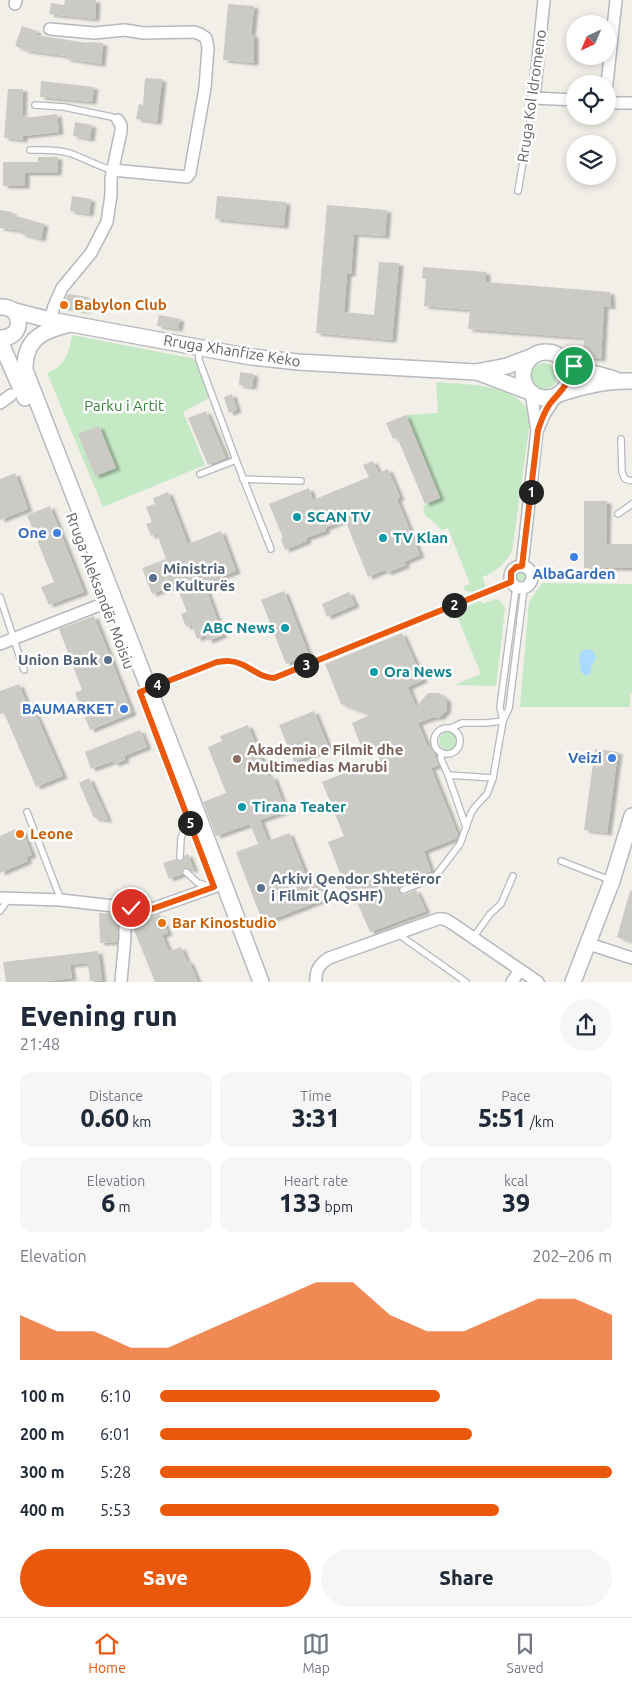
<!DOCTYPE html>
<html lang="en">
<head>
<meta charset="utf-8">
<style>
	:root { --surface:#fff; --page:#f6f6f7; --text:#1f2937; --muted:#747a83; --line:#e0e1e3; --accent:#ea580c }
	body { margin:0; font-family:Ubuntu,sans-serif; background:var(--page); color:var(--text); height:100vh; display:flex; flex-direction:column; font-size:19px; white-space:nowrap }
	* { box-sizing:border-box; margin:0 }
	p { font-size:16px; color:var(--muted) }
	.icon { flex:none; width:28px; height:28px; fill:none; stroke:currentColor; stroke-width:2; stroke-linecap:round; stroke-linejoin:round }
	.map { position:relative; height:982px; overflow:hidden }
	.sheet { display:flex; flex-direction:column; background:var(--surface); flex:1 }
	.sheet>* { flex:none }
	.needle { width:32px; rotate:224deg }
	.controls { position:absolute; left:566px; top:15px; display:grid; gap:10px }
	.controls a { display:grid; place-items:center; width:50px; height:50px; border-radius:50%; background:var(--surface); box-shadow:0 2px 8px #0003; font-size:25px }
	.pin { position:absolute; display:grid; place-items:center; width:42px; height:42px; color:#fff; margin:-21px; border:2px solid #fff; border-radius:50%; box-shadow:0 1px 5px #0007 }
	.km { position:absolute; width:25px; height:25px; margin:-12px; border-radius:50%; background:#222; color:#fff; font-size:14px; line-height:25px; text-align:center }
	.round { display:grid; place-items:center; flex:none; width:52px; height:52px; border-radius:26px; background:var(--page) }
	.head { display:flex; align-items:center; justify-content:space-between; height:85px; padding:0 20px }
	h1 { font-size:28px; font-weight:800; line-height:38px }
	.figures { display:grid; grid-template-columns:repeat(3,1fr); gap:8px; height:85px; padding:5px 20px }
	.figures div { display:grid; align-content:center; border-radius:12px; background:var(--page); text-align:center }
	.figures b { font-size:25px; font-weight:800 }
	.figures small { font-size:14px; font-weight:400 }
	.figures p { font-size:14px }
	.chart { height:140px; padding:10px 20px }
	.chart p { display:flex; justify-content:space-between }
	.chart svg { width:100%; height:90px; margin-top:5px; fill:var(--accent); opacity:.7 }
	.action { display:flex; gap:10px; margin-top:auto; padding:10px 20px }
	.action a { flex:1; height:58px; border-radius:30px; background:var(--accent); color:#fff; font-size:20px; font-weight:800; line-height:58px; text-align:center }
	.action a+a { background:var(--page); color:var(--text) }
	ul { padding:0 20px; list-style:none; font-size:16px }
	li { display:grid; grid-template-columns:80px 60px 1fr; align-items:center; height:38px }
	li i { height:12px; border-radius:6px; background:var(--accent) }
	.tab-bar { display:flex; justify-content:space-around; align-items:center; height:70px; border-top:1px solid var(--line); background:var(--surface); font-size:14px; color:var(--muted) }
	.tab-bar a { display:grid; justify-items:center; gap:2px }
	.tab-bar .on { color:var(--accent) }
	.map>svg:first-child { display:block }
	.green { fill:#c5e8c5 }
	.water { fill:#aadaff }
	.building { fill:#cccac5; filter:url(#shadow) }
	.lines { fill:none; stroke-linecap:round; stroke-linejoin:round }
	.lane-casing { stroke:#b5b8bc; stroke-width:8 }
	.street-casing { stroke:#b5b8bc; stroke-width:14 }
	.secondary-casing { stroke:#b6babf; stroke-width:18 }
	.lane { stroke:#fff; stroke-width:5.5 }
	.street { stroke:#fff; stroke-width:11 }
	.secondary { stroke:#fff; stroke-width:15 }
	.route-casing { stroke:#fff; stroke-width:10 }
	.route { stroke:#ea580c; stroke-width:6 }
	.food-dot { fill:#e8710a; stroke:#fff; stroke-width:2 }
	.culture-dot { fill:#0f9aa8; stroke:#fff; stroke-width:2 }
	.shop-dot { fill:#3f7fe0; stroke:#fff; stroke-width:2 }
	.service-dot { fill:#5c6f8a; stroke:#fff; stroke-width:2 }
	.education-dot { fill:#8d6e63; stroke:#fff; stroke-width:2 }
	.labels { text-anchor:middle; stroke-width:5; stroke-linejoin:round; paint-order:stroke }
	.street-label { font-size:15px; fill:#5f6368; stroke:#fff }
	.food-label { font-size:15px; font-weight:bold; fill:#c56008; stroke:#fff; text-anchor:start }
	.park-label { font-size:15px; fill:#348238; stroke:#fff }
	.culture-label { font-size:15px; font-weight:bold; fill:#0d838f; stroke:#fff; text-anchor:start }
	.shop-label { font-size:15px; font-weight:bold; fill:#366cbe; stroke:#fff; text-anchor:end }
	.service-label { font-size:15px; font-weight:bold; fill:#4e5e75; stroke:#fff; text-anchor:start }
	.education-label { font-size:15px; font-weight:bold; fill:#785e54; stroke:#fff; text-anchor:start }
</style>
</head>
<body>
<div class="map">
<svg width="632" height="982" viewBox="0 0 632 982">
	<defs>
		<filter id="shadow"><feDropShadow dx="4.5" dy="2.5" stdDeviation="1" flood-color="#0004"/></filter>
	</defs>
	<rect width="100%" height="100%" fill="#f1efe8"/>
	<g class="green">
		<path d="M 72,335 L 195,359 L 209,398 L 183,412 L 205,465 L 103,507 L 47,373 C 65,366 69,353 72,335 Z"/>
		<circle cx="544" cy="376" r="13"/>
		<path d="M 436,382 C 459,384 501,384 519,400 C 526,406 528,413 530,421 L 512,551 C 505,564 495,573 482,577 L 486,587 L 473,592 L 466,591 L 463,587 L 470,584 L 448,528 L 441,530 L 439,527 L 425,515 L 423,506 L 440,497 L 406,415 L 438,413 Z"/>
		<circle cx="521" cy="577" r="7"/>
		<polygon points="542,583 632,584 632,693 630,694 630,707 520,707 529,602"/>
		<polygon points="495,599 501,601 505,608 496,686 454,685 481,674 457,616 449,619 450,613 481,601 483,604"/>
		<circle cx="448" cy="741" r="9"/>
	</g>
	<polygon class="water" points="587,649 593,651 596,658 591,667 591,673 586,676 581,672 579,656 582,651"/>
	<g class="building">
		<polygon points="65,0 96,0 95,19 49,14 51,3 64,5"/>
		<polygon points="228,4 254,6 251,35 254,35 254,63 223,60"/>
		<polygon points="22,26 37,31 36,35 87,43 87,42 103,43 101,64 66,59 67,56 28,51 15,46"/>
		<polygon points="145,78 162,79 157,122 136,119 139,104 143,105"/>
		<polygon points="41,81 94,87 92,102 40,97"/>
		<polygon points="8,89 23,89 22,115 26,115 25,118 57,114 59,132 23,136 23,140 4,138"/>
		<polygon points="75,122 92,125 90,139 73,136"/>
		<polygon points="38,157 58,157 57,173 25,173 25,186 3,186 3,162 38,162"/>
		<polygon points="72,196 91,199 89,214 70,211"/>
		<polygon points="217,196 286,202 284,226 215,219"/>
		<polygon points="327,205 387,210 385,236 354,234 351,274 347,274 344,312 374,315 379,262 399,263 392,340 316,333"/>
		<polygon points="0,210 12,212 12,215 44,224 41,239 21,234 22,231 0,228"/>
		<polygon points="423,267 486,272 486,282 610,292 611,307 604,306 601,359 583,358 584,338 468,329 470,310 424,306 426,279 422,278"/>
		<polygon points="68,294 88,297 86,311 62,307"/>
		<polygon points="159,315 180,319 178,329 157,326"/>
		<polygon points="240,372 254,374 252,387 239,385"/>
		<polygon points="232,394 237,410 229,413 224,397"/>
		<polygon points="206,411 226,458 208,465 188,418"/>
		<polygon points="406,415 440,498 425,504 397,437 393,439 386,423"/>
		<polygon points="99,426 116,468 95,476 78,434"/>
		<polygon points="373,461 379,473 388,469 400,497 397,499 420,555 404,562 406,565 387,573 385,570 368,577 345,520 325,528 326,531 306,538 307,541 285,550 281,539 283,538 269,504 309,488 313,500 369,477 363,465"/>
		<polygon points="15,473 28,509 0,520 0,479"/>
		<polygon points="168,492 188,544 221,531 236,571 204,584 223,635 208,641 206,635 197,639 192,625 186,627 181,614 187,612 176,585 152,594 142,568 166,559 157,534 151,536 146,524 152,522 146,507 155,504 153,498"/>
		<polygon points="584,501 607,501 606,544 632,544 632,568 584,568"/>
		<polygon points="50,506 84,592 49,605 41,587 54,582 27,515"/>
		<polygon points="284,591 309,655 286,664 261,600"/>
		<polygon points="349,592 355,605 327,617 322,604"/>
		<polygon points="94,616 132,713 90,730 75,693 82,690 59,629"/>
		<polygon points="402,633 423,680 408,687 416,707 428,693 439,693 446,699 447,703 446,711 440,717 431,718 418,723 428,747 431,746 436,758 439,765 431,768 458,835 457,838 424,851 431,871 411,879 412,881 401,886 398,889 399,892 403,895 416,890 426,911 370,932 356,900 351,901 328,842 344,836 322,782 379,759 372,741 361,746 352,723 370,715 341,704 325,664"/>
		<polygon points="19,684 30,712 34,710 63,776 36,787 4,713 0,714 0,691"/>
		<polygon points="314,711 329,748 294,762 279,725"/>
		<polygon points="248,725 269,778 273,776 286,811 260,820 268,841 289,833 307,878 316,875 325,899 263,923 236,852 258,844 250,824 216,836 203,802 226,793 208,747 222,741 220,736"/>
		<polygon points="140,730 147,747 124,756 125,760 115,764 113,761 91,769 85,752"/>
		<polygon points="595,749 618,752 607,833 584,830"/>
		<polygon points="89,778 108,820 94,818 79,783"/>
		<polygon points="16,829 18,832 22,830 32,855 26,857 28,861 0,873 0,836"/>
		<polygon points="188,854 194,870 191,870 187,868 184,868 182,871 182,874 169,879 163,863 176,859 178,861 182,861 185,855"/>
		<polygon points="630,891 632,891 632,942 617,937"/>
		<polygon points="99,913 118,914 117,942 100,943"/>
		<polygon points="160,914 168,933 162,935 169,951 181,947 187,962 189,961 198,982 155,982 132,925"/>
		<polygon points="98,951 102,980 90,981 88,963 70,965 72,978 43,982 6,982 3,962"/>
	</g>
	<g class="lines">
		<g class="lane-casing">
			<g id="lane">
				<polyline points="35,105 64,107 112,117 118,120"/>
				<path d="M 30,150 C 43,150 56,149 69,153 C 84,158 97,166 112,170"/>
				<polyline points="518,191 534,98"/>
				<polyline points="199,349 199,360 236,460 271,549"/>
				<polyline points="621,439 622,472 625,479 632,481"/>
				<polyline points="200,474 236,460"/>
				<polyline points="243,479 301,481"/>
				<polyline points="618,514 632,504"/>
				<polyline points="0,597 24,670"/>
				<path d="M 140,692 L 217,662 C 224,661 230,661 237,662 C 251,666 259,678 274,678 L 511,582"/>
				<polyline points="503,721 500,707 516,587"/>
				<circle cx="447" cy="741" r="13"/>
				<polyline points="451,728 462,723 486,723 503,721"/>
				<polyline points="441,752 441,759 448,775"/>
				<polyline points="27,812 61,900"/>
				<polyline points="466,827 448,775 493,778"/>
				<polyline points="180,857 181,838 188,818"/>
				<polyline points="561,861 610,880"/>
				<polyline points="186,872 198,883 209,886"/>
				<polyline points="403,890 434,878 460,844 471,813 475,807 487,794 493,778 503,721 509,708 524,588"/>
				<polyline points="0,911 9,898"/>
				<polyline points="398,934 466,982"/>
				<polyline points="473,938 490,914 501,904 513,876"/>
			</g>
		</g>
		<g class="street-casing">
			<g id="street">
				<polyline points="544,0 534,98 575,100"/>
				<polyline points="15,4 16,0"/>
				<polyline points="50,29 94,33 125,30 143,33 194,32 200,34 206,38 208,48 205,88 190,173 187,177 112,170"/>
				<polyline points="607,84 616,0"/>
				<polyline points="608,103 632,103"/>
				<polyline points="50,320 54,306 62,288 91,253 107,222 111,195 111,178 121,131 121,125 118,120"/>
				<polyline points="0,403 11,395"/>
				<polyline points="538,429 545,413 557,395"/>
				<polyline points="522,566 537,430 531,393"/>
				<circle cx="521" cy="577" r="11"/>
				<polyline points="0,644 105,603"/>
				<polyline points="0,898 61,900 149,910 214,887"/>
				<polyline points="589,944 632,958"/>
				<polyline points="121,982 125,937 125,907"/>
				<path d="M 316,982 C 315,971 319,964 329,958 L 438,919 L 444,919 L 450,922 L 538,982"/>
				<polyline points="512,982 520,970"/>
			</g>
		</g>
		<g class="secondary-casing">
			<g id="secondary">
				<path d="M 0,307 C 24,305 25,339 0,338"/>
				<polyline points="15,311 50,320 251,357 298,362 476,372 507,366 531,357"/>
				<path d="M 71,324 C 44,330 24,338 25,370 L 188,789 L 261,982"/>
				<polyline points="0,341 25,398"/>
				<circle cx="546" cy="375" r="23"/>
				<polyline points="561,359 585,371 614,379"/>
				<polyline points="477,372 530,392"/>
				<path d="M 559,394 C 582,386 607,380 632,381"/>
				<polyline points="573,982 612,881 632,816"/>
			</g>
		</g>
		<use href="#lane" class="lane"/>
		<use href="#street" class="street"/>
		<use href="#secondary" class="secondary"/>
	</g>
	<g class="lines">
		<g class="route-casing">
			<path id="route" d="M 131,908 L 149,910 L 214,887 L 140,692 L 217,662 C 225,661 233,660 241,664 C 253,669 261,678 274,678 L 511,582 L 511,572 L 516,567 L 522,566 L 538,430 C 541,421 544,413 549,405 C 561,389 579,380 561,358 L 574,366"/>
		</g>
		<use href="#route" class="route"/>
	</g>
	<g class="food-dot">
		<circle cx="64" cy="305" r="5"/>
		<circle cx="20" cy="834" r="5"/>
		<circle cx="162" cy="923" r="5"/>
	</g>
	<g class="culture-dot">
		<circle cx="297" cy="517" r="5"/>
		<circle cx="383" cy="538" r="5"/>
		<circle cx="285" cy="628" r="5"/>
		<circle cx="374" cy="672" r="5"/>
		<circle cx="242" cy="807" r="5"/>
	</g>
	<g class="shop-dot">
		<circle cx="57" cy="533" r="5"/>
		<circle cx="574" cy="557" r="5"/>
		<circle cx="124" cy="709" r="5"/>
		<circle cx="612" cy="758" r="5"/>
	</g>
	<g class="service-dot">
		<circle cx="153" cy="578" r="5"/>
		<circle cx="108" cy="660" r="5"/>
		<circle cx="261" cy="888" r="5"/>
	</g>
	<circle class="education-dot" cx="237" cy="759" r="5"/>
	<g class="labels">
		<g class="street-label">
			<text transform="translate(532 96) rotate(-82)" y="5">Rruga Kol Idromeno</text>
			<text transform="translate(232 351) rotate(9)" y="5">Rruga Xhanfize Keko</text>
			<text transform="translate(100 591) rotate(69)" y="5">Rruga Aleksandër Moisiu</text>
		</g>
		<g class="food-label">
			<text x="74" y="310">Babylon Club</text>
			<text x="30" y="839">Leone</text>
			<text x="172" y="928">Bar Kinostudio</text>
		</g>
		<g class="park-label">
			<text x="124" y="411">Parku i Artit</text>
		</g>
		<g class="culture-label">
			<text x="307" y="522">SCAN TV</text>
			<text x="393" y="543">TV Klan</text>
			<text x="275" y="633" text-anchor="end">ABC News</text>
			<text x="384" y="677">Ora News</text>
			<text x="252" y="812">Tirana Teater</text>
		</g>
		<g class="shop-label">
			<text x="47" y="538">One</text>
			<text x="574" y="579" text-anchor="middle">AlbaGarden</text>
			<text x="114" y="714">BAUMARKET</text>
			<text x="602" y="763">Veizi</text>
		</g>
		<g class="service-label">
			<text x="163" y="574">Ministria<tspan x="163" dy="17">e Kulturës</tspan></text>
			<text x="98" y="665" text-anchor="end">Union Bank</text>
			<text x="271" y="884">Arkivi Qendor Shtetëror<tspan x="271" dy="17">i Filmit (AQSHF)</tspan></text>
		</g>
		<g class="education-label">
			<text x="247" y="755">Akademia e Filmit dhe<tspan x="247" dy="17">Multimedias Marubi</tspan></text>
		</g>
	</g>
</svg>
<div class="controls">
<a><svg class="needle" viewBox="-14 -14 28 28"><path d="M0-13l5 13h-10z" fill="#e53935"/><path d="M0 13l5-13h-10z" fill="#747a83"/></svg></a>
<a><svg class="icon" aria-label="locate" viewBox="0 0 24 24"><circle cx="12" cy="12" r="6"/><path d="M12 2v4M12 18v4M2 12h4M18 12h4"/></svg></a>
<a><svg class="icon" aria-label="layers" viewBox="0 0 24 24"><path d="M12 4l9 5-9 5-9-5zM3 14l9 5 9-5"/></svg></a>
</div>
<div class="pin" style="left:574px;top:366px;background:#1e9e55"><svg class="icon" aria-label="arrive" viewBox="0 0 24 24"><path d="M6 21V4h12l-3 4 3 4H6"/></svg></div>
<div class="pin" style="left:131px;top:908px;background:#d93025"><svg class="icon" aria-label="check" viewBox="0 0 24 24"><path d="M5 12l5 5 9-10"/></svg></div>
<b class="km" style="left:531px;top:492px">1</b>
<b class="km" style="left:454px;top:605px">2</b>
<b class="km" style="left:306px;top:665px">3</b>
<b class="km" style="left:157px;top:685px">4</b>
<b class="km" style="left:190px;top:823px">5</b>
</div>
<section class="sheet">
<div class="head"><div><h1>Evening run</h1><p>21:48</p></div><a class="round"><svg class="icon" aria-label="share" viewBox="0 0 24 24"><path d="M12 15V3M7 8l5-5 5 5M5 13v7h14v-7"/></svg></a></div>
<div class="figures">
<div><p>Distance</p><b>0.60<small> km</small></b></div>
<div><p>Time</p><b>3:31</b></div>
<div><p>Pace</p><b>5:51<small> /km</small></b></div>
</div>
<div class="figures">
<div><p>Elevation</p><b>6<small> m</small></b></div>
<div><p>Heart rate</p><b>133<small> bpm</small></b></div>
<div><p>kcal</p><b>39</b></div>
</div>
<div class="chart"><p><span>Elevation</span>202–206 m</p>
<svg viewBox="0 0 160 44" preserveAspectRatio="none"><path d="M0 44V22L10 30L20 30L30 38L40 38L50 30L60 22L70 14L80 6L90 6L100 22L110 30L120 30L130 22L140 14L150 14L160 22V44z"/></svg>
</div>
<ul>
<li><b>100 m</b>6:10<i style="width:62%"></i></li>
<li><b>200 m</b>6:01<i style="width:69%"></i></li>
<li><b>300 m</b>5:28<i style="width:100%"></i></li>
<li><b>400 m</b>5:53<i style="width:75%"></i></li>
</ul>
<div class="action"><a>Save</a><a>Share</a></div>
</section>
<nav class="tab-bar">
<a class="on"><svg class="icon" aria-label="home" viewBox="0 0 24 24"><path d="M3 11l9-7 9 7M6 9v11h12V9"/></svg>Home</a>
<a><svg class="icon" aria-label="map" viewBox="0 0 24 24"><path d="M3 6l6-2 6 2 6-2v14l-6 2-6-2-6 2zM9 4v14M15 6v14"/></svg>Map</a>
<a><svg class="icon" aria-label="saved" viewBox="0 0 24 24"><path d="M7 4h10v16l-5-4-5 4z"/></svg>Saved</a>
</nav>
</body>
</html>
